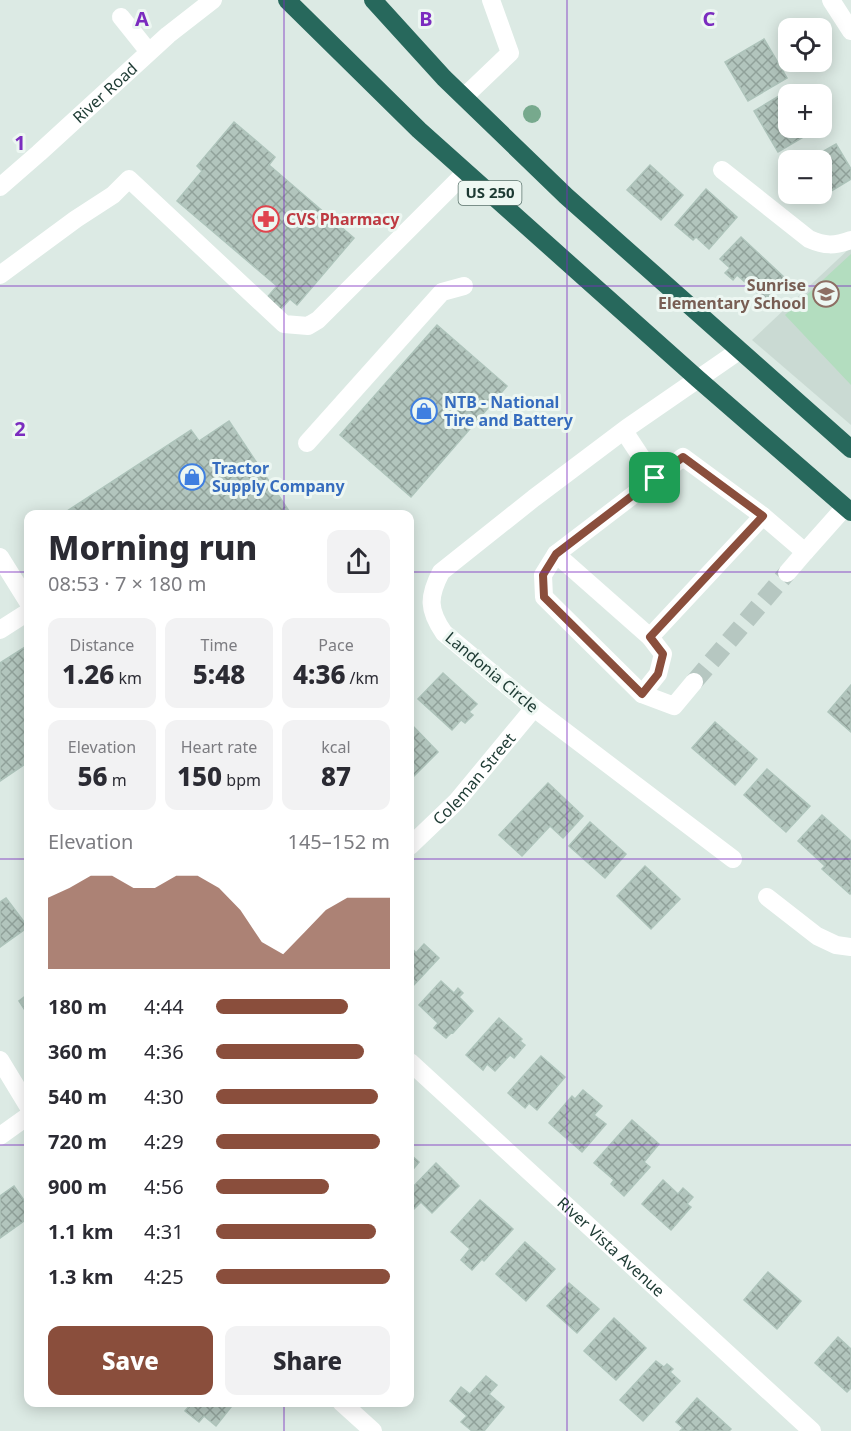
<!DOCTYPE html>
<html lang="en">
<head>
<meta charset="utf-8">
<style>
	:root { --surface:#fff; --page:#f2f2f3; --text:#2b2b33; --muted:#7c7c81; --accent:#8a4e3c }
	body { margin:0; font-family:"Noto Sans",sans-serif; background:var(--page); color:var(--text); height:100vh; display:flex; flex-direction:column; font-size:22px; white-space:nowrap }
	* { box-sizing:border-box; margin:0 }
	p { font-size:20px; color:var(--muted) }
	.icon { flex:none; width:33px; height:33px; fill:none; stroke:currentColor; stroke-width:2; stroke-linecap:round; stroke-linejoin:round }
	.map { position:relative; flex:1; overflow:hidden }
	.side { position:absolute; left:24px; top:510px; width:390px; height:897px; display:flex; flex-direction:column; background:var(--surface); border-radius:12px; box-shadow:0 3px 15px #0003 }
	.side>* { flex:none }
	.tools { position:absolute; left:778px; top:18px; display:grid; gap:12px }
	.tools a { display:grid; place-items:center; width:54px; height:54px; border-radius:12px; background:var(--surface); box-shadow:0 3px 15px #0003; font-size:30px }
	.pin { position:absolute; display:grid; place-items:center; width:51px; height:51px; color:#fff; margin:-26px; border-radius:12px; box-shadow:0 3px 9px #0006 }
	.round { display:grid; place-items:center; flex:none; width:63px; height:63px; border-radius:12px; background:var(--page) }
	.overview { display:flex; align-items:center; justify-content:space-between; height:102px; padding:0 24px }
	h1 { font-size:33px; font-weight:800; line-height:45px }
	.metrics { display:grid; grid-template-columns:repeat(3,1fr); gap:9px; height:102px; padding:6px 24px }
	.metrics div { display:grid; align-content:center; border-radius:12px; background:var(--page); text-align:center }
	.metrics b { font-size:26px; font-weight:800 }
	.metrics small { font-size:16px; font-weight:400 }
	.metrics p { font-size:16px }
	.chart { height:168px; padding:12px 24px }
	.chart p { display:flex; justify-content:space-between }
	.chart svg { width:100%; height:108px; margin-top:6px; fill:var(--accent); opacity:.7 }
	.cta { display:flex; gap:12px; margin-top:auto; padding:12px 24px }
	.cta a { flex:1; height:69px; border-radius:12px; background:var(--accent); color:#fff; font-size:24px; font-weight:800; line-height:69px; text-align:center }
	.cta a+a { background:var(--page); color:var(--text) }
	ul { padding:0 24px; list-style:none; font-size:20px }
	li { display:grid; grid-template-columns:96px 72px 1fr; align-items:center; height:45px }
	li i { height:15px; border-radius:8px; background:var(--accent) }
	.map>svg:first-child { display:block }
	.built { fill:#cadad3 }
	.pitch { fill:#b3ddbf }
	.building { fill:url(#building-cross-hatch); stroke:#aec4bb; stroke-width:1.5 }
	.lines { fill:none; stroke-linecap:round; stroke-linejoin:round }
	.minor-tunnel { stroke:#b6c7c1; stroke-width:18; stroke-dasharray:18 9; stroke-linecap:butt }
	.minor { stroke:#fff; stroke-width:18 }
	.highway { stroke:#27685c; stroke-width:18 }
	.tree { fill:#77a98d }
	.route-casing { stroke:#fff; stroke-width:12 }
	.route { stroke:#8a4e3c; stroke-width:8 }
	.grid { fill:none; stroke:#7b2cbf; stroke-width:1.5; stroke-opacity:0.55 }
	.labels { text-anchor:middle; stroke-width:6; stroke-linejoin:round; paint-order:stroke }
	.shield { fill:#edf7f2; stroke:#5b736c; stroke-width:1.5 }
	.shield-label { font-size:15px; font-weight:bold; fill:#1d3a33 }
	.street-label { font-size:16px; fill:#1d3a33; stroke:#edf7f2 }
	.health-label { font-size:16px; font-weight:bold; fill:#be3a42; stroke:#edf7f2; text-anchor:start }
	.education-label { font-size:16px; font-weight:bold; fill:#785e54; stroke:#edf7f2; text-anchor:end }
	.shop-label { font-size:16px; font-weight:bold; fill:#366cbe; stroke:#edf7f2; text-anchor:start }
	.grid-label { font-size:20px; text-anchor:middle; font-weight:bold; fill:#7b2cbf; stroke:#edf7f2; stroke-width:6; stroke-linejoin:round; paint-order:stroke }
</style>
</head>
<body>
<div class="map">
<svg width="851" height="1431" viewBox="0 0 851 1431">
	<defs>
		<pattern id="building-cross-hatch" width="8" height="8" patternUnits="userSpaceOnUse" patternTransform="scale(1.5)"><rect width="8" height="8" fill="#b2c5bd"/><path d="M0 0l8 8M0 8l8-8" fill="none" stroke="#90a19a"/></pattern>
	</defs>
	<rect width="100%" height="100%" fill="#dceae4"/>
	<polygon class="built" points="851,247 851,425 752,340"/>
	<polygon class="pitch" points="851,254 851,385 785,315"/>
	<g class="building">
		<polygon points="764,39 787,78 748,101 725,62"/>
		<polygon points="789,90 790,92 794,90 797,94 789,94 789,128 817,129 778,152 754,111"/>
		<polygon points="234,122 275,157 269,165 354,238 297,305 290,299 278,312 265,300 277,286 177,201 202,171 197,166"/>
		<polygon points="836,144 851,169 851,179 828,193 822,183 822,160 808,160"/>
		<polygon points="650,165 683,195 661,220 627,190"/>
		<polygon points="706,189 737,217 709,249 696,237 693,240 675,225"/>
		<polygon points="741,237 785,278 765,300 737,275 733,280 725,273 730,268 720,259"/>
		<polygon points="437,325 507,386 411,497 340,435"/>
		<polygon points="229,421 291,514 65,514 64,513 191,430 199,441"/>
		<polygon points="28,645 28,762 0,781 0,663"/>
		<polygon points="443,673 477,704 469,712 473,715 465,723 461,720 452,730 418,699"/>
		<polygon points="851,685 851,732 828,712"/>
		<polygon points="715,722 757,759 735,785 692,748"/>
		<polygon points="410,723 438,752 410,780"/>
		<polygon points="767,769 810,806 786,832 744,795"/>
		<polygon points="548,783 583,816 563,838 550,826 522,856 499,835"/>
		<polygon points="822,815 851,841 851,892 850,894 822,869 825,866 798,841"/>
		<polygon points="590,822 626,854 605,878 569,846"/>
		<polygon points="645,866 680,899 651,929 617,896"/>
		<polygon points="6,898 28,927 0,947 0,902"/>
		<polygon points="424,944 439,958 410,989 410,946 416,953"/>
		<polygon points="441,981 454,993 458,988 463,993 459,997 473,1011 453,1033 452,1032 446,1038 434,1028 438,1023 419,1005"/>
		<polygon points="28,994 28,1015 19,1001"/>
		<polygon points="499,1018 522,1039 520,1041 525,1045 514,1058 510,1055 495,1071 487,1064 483,1070 466,1055"/>
		<polygon points="541,1056 565,1077 537,1110 529,1103 525,1108 508,1093"/>
		<polygon points="583,1090 602,1106 594,1115 606,1124 582,1152 549,1123 572,1096 575,1099"/>
		<polygon points="632,1120 659,1144 644,1162 650,1167 624,1196 611,1184 614,1180 594,1163"/>
		<polygon points="410,1154 419,1162 410,1173"/>
		<polygon points="436,1163 459,1186 432,1213 421,1202 414,1209 410,1205 410,1190"/>
		<polygon points="663,1180 678,1194 683,1188 693,1197 687,1204 691,1207 671,1230 642,1204"/>
		<polygon points="14,1186 28,1206 28,1218 0,1238 0,1196"/>
		<polygon points="480,1200 513,1229 484,1261 482,1259 472,1270 461,1260 470,1249 451,1232"/>
		<polygon points="525,1242 555,1269 526,1301 496,1274"/>
		<polygon points="768,1272 801,1301 777,1329 744,1300"/>
		<polygon points="569,1283 599,1309 577,1333 547,1306"/>
		<polygon points="614,1318 646,1348 616,1380 584,1351"/>
		<polygon points="838,1337 851,1349 851,1388 847,1392 815,1363"/>
		<polygon points="656,1361 664,1367 667,1364 673,1369 670,1372 680,1381 643,1421 620,1400"/>
		<polygon points="486,1376 497,1385 489,1394 504,1407 484,1431 472,1431 461,1422 467,1416 450,1401 461,1387 470,1394"/>
		<polygon points="697,1398 731,1429 729,1431 680,1431 683,1428 676,1422"/>
		<polygon points="189,1402 235,1402 216,1426 204,1416 199,1422 185,1411 191,1404"/>
	</g>
	<g class="lines">
		<polyline class="minor-tunnel" points="694,682 787,573"/>
		<g class="minor">
			<polyline points="831,0 851,31"/>
			<polyline points="121,17 149,52"/>
			<polyline points="464,97 510,53 491,0"/>
			<path d="M 722,170 L 809,239 C 825,246 834,246 851,240"/>
			<path id="s1" d="M 0,187 L 39,153 L 168,35 L 213,0"/>
			<polyline points="0,275 76,219 113,195 129,179 284,324 308,326 318,320 466,172"/>
			<polyline points="624,431 655,478"/>
			<polyline points="307,443 442,292 464,286"/>
			<polyline points="763,516 805,552 845,507"/>
			<polyline points="556,554 650,637 663,654 658,674 642,694"/>
			<polyline points="0,557 28,602"/>
			<polyline points="787,573 805,552"/>
			<polyline points="0,630 28,612"/>
			<polyline points="650,637 763,516 683,457 556,554 543,575 544,597 642,694 674,706 694,682"/>
			<path id="s2" d="M 410,846 L 457,801 L 534,708"/>
			<path d="M 733,859 L 534,708 L 444,633 C 428,610 428,597 441,572 L 534,498 L 627,428 L 740,350"/>
			<polyline points="767,897 817,936 836,945 851,947"/>
			<polyline points="0,1060 28,1106"/>
			<path id="s3" d="M 410,1062 L 812,1431"/>
			<polyline points="0,1136 28,1116"/>
			<polyline points="341,1402 373,1431"/>
		</g>
		<g class="highway">
			<polyline points="287,0 419,130 698,379 851,512"/>
			<polyline points="373,0 444,78 566,196 851,449"/>
		</g>
	</g>
	<circle class="tree" cx="532" cy="114" r="9"/>
	<g class="lines">
		<g class="route-casing">
			<polygon id="route" points="683,457 763,516 650,637 663,654 658,674 642,694 544,597 543,575 556,554"/>
		</g>
		<use href="#route" class="route"/>
	</g>
	<path class="grid" d="M 284,0 L 284,514M 567,0 L 567,1431M 0,286 L 851,286M 0,572 L 28,572M 410,572 L 851,572M 0,859 L 28,859M 410,859 L 851,859M 0,1145 L 28,1145M 410,1145 L 851,1145M 284,1402 L 284,1431"/>
	<defs>
		<g id="pharmacy-ring" transform="scale(1.35)"><circle r="9.5" fill="#edf7f2" stroke="#e0444e" stroke-width="1.5"/><path d="M-2-6h4v4h4v4h-4v4h-4v-4h-4v-4h4Z" fill="#e0444e"/></g>
		<g id="school-ring" transform="scale(1.35)"><circle r="9.5" fill="#edf7f2" stroke="#8d6e63" stroke-width="1.5"/><path d="M0-5L7-2L0 1L-7-2ZM-4 1L0 2.5L4 1V4Q0 6-4 4Z" fill="#8d6e63"/></g>
		<g id="shop-ring" transform="scale(1.35)"><circle r="9.5" fill="#edf7f2" stroke="#3f7fe0" stroke-width="1.5"/><path d="M-5-2.5h2.3a2.7 3.5 0 0 1 5.4 0H5L5.5 6h-11ZM-1.5-2.5h3a1.5 2.3 0 0 0-3 0Z" fill="#3f7fe0"/></g>
	</defs>
	<g fill-rule="evenodd">
		<use href="#pharmacy-ring" x="266" y="219"/>
		<use href="#school-ring" x="826" y="294"/>
		<use href="#shop-ring" x="424" y="411"/>
		<use href="#shop-ring" x="192" y="477"/>
	</g>
	<g class="labels">
		<rect class="shield" x="458.5" y="181" width="63" height="24" rx="4.5"/>
		<g class="shield-label">
			<text x="490" y="198">US 250</text>
		</g>
		<g class="street-label">
			<text dy="6" stroke="none"><textPath href="#s1" startOffset="141">River Road</textPath></text>
			<text transform="translate(492 672) rotate(40)" y="6">Landonia Circle</text>
			<text dy="6" stroke="none"><textPath href="#s2" startOffset="93">Coleman Street</textPath></text>
			<text dy="6" stroke="none"><textPath href="#s3" startOffset="273">River Vista Avenue</textPath></text>
		</g>
		<g class="health-label">
			<text x="286" y="225">CVS Pharmacy</text>
		</g>
		<g class="education-label">
			<text x="806" y="291">Sunrise<tspan x="806" dy="18">Elementary School</tspan></text>
		</g>
		<g class="shop-label">
			<text x="444" y="408">NTB - National<tspan x="444" dy="18">Tire and Battery</tspan></text>
			<text x="212" y="474">Tractor<tspan x="212" dy="18">Supply Company</tspan></text>
		</g>
	</g>
	<g class="grid-label">
		<text x="142" y="26">A</text>
		<text x="426" y="26">B</text>
		<text x="709" y="26">C</text>
		<text x="20" y="150">1</text>
		<text x="20" y="436">2</text>
	</g>
</svg>
<div class="tools">
<a><svg class="icon" aria-label="locate" viewBox="0 0 24 24"><circle cx="12" cy="12" r="6"/><path d="M12 2v4M12 18v4M2 12h4M18 12h4"/></svg></a>
<a>+</a>
<a>−</a>
</div>
<div class="pin" style="left:655px;top:478px;background:#1e9e55"><svg class="icon" aria-label="arrive" viewBox="0 0 24 24"><path d="M6 21V4h12l-3 4 3 4H6"/></svg></div>
<section class="side">
<div class="overview"><div><h1>Morning run</h1><p>08:53 · 7 × 180 m</p></div><a class="round"><svg class="icon" aria-label="share" viewBox="0 0 24 24"><path d="M12 15V3M7 8l5-5 5 5M5 13v7h14v-7"/></svg></a></div>
<div class="metrics">
<div><p>Distance</p><b>1.26<small> km</small></b></div>
<div><p>Time</p><b>5:48</b></div>
<div><p>Pace</p><b>4:36<small> /km</small></b></div>
</div>
<div class="metrics">
<div><p>Elevation</p><b>56<small> m</small></b></div>
<div><p>Heart rate</p><b>150<small> bpm</small></b></div>
<div><p>kcal</p><b>87</b></div>
</div>
<div class="chart"><p><span>Elevation</span>145–152 m</p>
<svg viewBox="0 0 160 44" preserveAspectRatio="none"><path d="M0 44V15L10 11L20 6L30 6L40 11L50 11L60 6L70 6L80 11L90 20L100 33L110 38L120 29L130 20L140 15L150 15L160 15V44z"/></svg>
</div>
<ul>
<li><b>180 m</b>4:44<i style="width:76%"></i></li>
<li><b>360 m</b>4:36<i style="width:85%"></i></li>
<li><b>540 m</b>4:30<i style="width:93%"></i></li>
<li><b>720 m</b>4:29<i style="width:94%"></i></li>
<li><b>900 m</b>4:56<i style="width:65%"></i></li>
<li><b>1.1 km</b>4:31<i style="width:92%"></i></li>
<li><b>1.3 km</b>4:25<i style="width:100%"></i></li>
</ul>
<div class="cta"><a>Save</a><a>Share</a></div>
</section>
</div>
</body>
</html>
